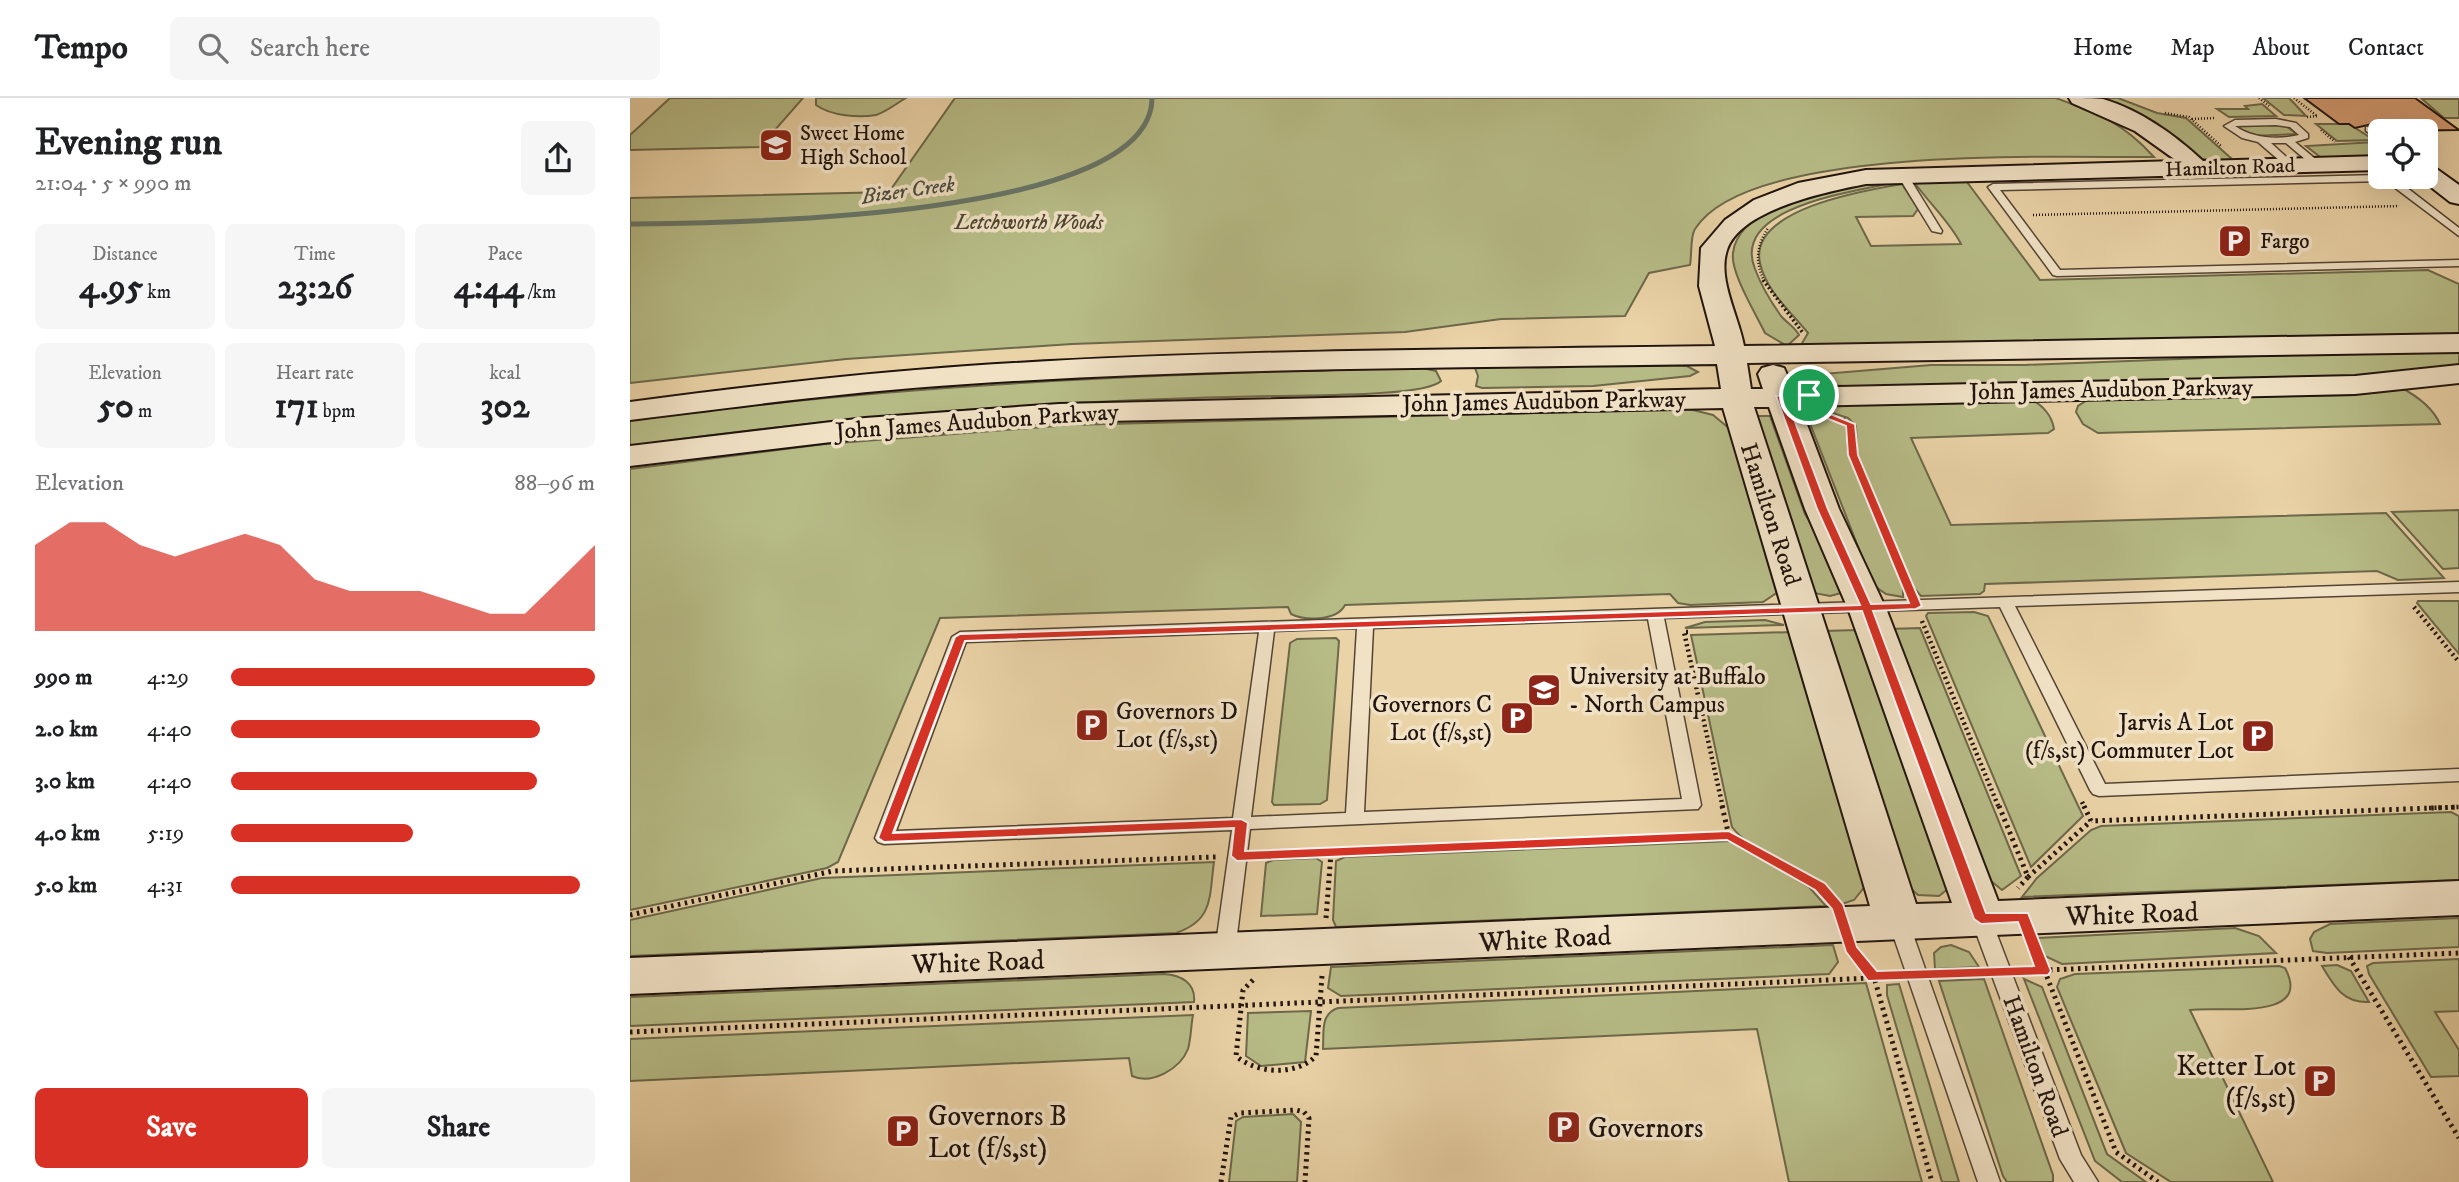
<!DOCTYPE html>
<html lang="en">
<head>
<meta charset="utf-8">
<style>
	:root { --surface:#fff; --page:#f6f6f6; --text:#202124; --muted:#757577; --line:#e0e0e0; --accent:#d93025 }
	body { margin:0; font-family:"IM FELL DW Pica",serif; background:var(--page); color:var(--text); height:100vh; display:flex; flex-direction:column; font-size:26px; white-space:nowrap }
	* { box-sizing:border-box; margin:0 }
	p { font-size:23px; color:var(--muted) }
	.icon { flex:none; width:38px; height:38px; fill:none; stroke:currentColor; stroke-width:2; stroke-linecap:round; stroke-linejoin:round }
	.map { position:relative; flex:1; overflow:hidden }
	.side { display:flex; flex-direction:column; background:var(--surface); width:630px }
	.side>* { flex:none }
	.fabs { position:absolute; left:1738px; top:21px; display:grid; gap:14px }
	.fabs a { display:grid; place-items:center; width:70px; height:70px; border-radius:10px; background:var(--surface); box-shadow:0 7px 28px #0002; font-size:35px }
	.pin { position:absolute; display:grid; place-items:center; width:60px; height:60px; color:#fff; margin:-30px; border:4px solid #fff; border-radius:50%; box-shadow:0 2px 7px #0007 }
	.round { display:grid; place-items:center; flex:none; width:74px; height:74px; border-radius:10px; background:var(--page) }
	.headline { display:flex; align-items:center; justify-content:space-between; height:119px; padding:0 35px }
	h1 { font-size:38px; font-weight:700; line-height:52px }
	.figures { display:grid; grid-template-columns:repeat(3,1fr); gap:10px; height:119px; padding:7px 35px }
	.figures div { display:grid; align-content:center; border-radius:10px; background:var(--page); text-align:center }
	.figures b { font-size:35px; font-weight:700 }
	.figures small { font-size:19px; font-weight:400 }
	.figures p { font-size:19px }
	.chart { height:196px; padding:14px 35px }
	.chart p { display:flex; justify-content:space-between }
	.chart svg { width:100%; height:126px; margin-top:7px; fill:var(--accent); opacity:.7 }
	.action { display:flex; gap:14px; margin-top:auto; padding:14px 35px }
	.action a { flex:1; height:80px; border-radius:10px; background:var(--accent); color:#fff; font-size:28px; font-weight:700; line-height:80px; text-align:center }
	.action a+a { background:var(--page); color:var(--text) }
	ul { padding:0 35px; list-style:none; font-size:23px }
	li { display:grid; grid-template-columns:112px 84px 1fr; align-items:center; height:52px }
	li i { height:18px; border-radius:9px; background:var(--accent) }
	header { display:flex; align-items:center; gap:42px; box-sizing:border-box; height:98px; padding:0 35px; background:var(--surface); border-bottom:2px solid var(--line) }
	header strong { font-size:33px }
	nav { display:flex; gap:38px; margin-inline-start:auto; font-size:24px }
	.search { width:490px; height:63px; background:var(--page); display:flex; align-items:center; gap:18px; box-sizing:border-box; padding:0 24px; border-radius:10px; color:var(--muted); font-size:26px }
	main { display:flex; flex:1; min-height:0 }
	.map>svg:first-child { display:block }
	.green { fill:#b7bc87; stroke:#6c684a; stroke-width:2 }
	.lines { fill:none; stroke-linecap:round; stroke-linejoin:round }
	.stream { stroke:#687668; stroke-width:5 }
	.building { fill:#d79e76; stroke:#20140e; stroke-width:2 }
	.lane-casing { stroke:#524434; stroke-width:3 }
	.secondary-casing { stroke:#20140e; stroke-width:4 }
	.path-far3 { stroke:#20140e; stroke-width:2.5; stroke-dasharray:1 2; stroke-linecap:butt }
	.path-far2 { stroke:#20140e; stroke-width:3.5; stroke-dasharray:2 2.5; stroke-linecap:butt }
	.path-far1 { stroke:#20140e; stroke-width:4.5; stroke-dasharray:2 3.5; stroke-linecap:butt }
	.path { stroke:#20140e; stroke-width:5; stroke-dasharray:2.5 4.5; stroke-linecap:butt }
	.lane { fill:#f1e2c6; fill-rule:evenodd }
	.secondary { fill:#f1e2c6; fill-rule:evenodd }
	.route { fill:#d93025; stroke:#fff; stroke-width:2; fill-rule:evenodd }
	.labels { text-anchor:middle; stroke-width:7; stroke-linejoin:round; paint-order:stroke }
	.far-poi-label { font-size:21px; fill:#20140e; stroke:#f1e2c6; text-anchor:start }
	.far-street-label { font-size:21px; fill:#20140e; stroke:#f1e2c6 }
	.far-water-label { font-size:21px; font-style:italic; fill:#4a4d42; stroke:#f1e2c6 }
	.far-park-label { font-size:21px; font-style:italic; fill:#4d4632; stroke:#f1e2c6 }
	.street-label { font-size:24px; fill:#20140e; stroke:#f1e2c6 }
	.poi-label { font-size:24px; fill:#20140e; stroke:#f1e2c6; text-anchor:start }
	.near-street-label { font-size:28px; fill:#20140e; stroke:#f1e2c6 }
	.near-poi-label { font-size:28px; fill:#20140e; stroke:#f1e2c6; text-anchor:start }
</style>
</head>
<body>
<header>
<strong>Tempo</strong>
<div class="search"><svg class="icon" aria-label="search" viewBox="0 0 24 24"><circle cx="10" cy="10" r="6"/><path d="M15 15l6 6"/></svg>Search here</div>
<nav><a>Home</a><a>Map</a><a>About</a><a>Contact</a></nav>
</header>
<main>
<section class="side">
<div class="headline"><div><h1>Evening run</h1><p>21:04 · 5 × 990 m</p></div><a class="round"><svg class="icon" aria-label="share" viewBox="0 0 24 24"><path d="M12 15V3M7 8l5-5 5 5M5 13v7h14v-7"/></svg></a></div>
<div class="figures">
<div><p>Distance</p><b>4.95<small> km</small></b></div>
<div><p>Time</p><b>23:26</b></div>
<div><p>Pace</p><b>4:44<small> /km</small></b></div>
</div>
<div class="figures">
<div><p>Elevation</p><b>50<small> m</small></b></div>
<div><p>Heart rate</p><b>171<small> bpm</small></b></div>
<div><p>kcal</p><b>302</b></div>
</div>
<div class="chart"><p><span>Elevation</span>88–96 m</p>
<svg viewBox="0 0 160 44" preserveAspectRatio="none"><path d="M0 44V14L10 6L20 6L30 14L40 18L50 14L60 10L70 14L80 26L90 30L100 30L110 30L120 34L130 38L140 38L150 26L160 14V44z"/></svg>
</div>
<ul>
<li><b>990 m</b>4:29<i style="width:100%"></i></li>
<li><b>2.0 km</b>4:40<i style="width:85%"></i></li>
<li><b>3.0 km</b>4:40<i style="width:84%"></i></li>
<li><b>4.0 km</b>5:19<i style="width:50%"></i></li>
<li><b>5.0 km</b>4:31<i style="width:96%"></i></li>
</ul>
<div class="action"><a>Save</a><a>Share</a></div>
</section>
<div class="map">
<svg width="1829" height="1084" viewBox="0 0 1829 1084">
	<rect width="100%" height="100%" fill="#ead3a7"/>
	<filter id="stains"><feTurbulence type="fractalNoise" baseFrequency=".00286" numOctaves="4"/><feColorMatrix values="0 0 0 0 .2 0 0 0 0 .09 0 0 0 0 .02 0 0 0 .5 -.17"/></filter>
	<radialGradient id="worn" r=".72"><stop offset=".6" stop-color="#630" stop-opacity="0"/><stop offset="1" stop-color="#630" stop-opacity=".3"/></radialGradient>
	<g class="green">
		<polygon points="40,0 173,0 130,49 0,52 0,37"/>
		<path d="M 186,0 L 276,0 C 267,5 256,14 246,17 C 229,20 201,18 186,7 Z"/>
		<path d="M 325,0 L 1426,0 C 1469,16 1492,24 1524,59 C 1430,60 1118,46 1065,131 C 1060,138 1062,157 1060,167 L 1019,175 L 995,218 L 871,221 L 775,234 L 442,246 L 216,261 L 0,285 L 0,100 L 259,94 Z"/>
		<polygon points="1464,0 1488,0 1527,15 1556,20 1603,62 1569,61 1528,29"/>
		<polygon points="1633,0 1659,0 1676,18 1654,17"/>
		<polygon points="1792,1 1829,1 1829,20 1814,20"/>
		<polygon points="1632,6 1646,18 1599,19 1587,11 1618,11 1615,8"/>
		<polygon points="1653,26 1667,36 1621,38 1605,28"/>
		<polygon points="1686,26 1719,26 1744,42 1707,43"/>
		<polygon points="1746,44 1750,47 1750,59 1694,62 1676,48"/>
		<path d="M 1431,80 L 1337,84 L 1410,182 L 1798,172 L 1829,186 L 1829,240 L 1171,247 L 1178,235 C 1161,214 1136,193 1130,165 C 1118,111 1236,92 1272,86 L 1288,111 L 1283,118 L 1226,119 L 1241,148 L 1331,146 C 1320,124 1299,105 1284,84 Z"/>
		<path d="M 1261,85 C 1224,94 1100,109 1125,171 C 1131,187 1141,204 1151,218 C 1157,225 1165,229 1169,237 L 1157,248 L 1135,235 C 1126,216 1100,174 1103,155 C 1107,114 1184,90 1218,86 C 1232,84 1247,85 1261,85 Z"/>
		<polygon points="1829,250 1829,271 1702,280 1233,289 1194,287 1176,280 1181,277 1301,267 1394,267"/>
		<polygon points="1031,266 1057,268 1068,274 1060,278 963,288 852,290 846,288 848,278 845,270 850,269"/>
		<path d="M 792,270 L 806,273 L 811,283 C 795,299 673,297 644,298 C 429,302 214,317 0,348 L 0,322 C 263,287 526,275 792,270 Z"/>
		<path d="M 1770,289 C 1789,299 1803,310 1810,326 L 1468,335 L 1453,326 L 1446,314 L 1448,308 L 1459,301 L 1723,297 Z"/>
		<path d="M 1401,302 C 1413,307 1422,318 1424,331 L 1418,335 L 1281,340 L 1321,427 L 1756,415 L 1814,480 L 1768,482 L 1747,473 L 1355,486 L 1354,493 L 1350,496 L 1291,498 L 1283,489 L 1227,355 L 1226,328 L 1218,320 L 1187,310 L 1192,307 Z"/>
		<path d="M 1059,311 L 1083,317 L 1100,331 L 1148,494 L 1133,504 L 1060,507 L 1048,505 L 1040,496 L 715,507 C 707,523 675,523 661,516 L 658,509 L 310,520 L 208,764 L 197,770 L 0,812 L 0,371 L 195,346 L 440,327 Z"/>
		<polygon points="1182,314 1216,327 1218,354 1273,489 1273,499 1256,496 1243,487 1179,323"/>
		<polygon points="1127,318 1140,318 1175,416 1195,449 1211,495 1200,498 1184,495"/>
		<polygon points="1829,412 1829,470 1813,471 1762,414"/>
		<polygon points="1788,503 1829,503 1829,556 1787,505"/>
		<polygon points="1344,514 1358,518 1453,718 1401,769 1296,518 1298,515"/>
		<polygon points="1135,522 1154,527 1055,530 1075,524"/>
		<polygon points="1290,530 1391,778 1372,792 1355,778 1259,531"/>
		<polygon points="1228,532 1319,790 1309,798 1288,797 1278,788 1194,533"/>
		<path d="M 1162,534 L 1236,787 L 1224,802 L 1209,807 C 1185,765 1129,764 1102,729 L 1061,537 Z"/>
		<polygon points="706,540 709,543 697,702 690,706 644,707 642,704 660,545 667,541"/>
		<polygon points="1821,714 1829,718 1829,782 1392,799 1407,780 1461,732 1471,728"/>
		<polygon points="1102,743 1179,789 1196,808 706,829 703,822 706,763 715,759"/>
		<polygon points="686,760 692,764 687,816 631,818 636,765 643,762"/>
		<path d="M 584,764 C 579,799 584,822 546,835 L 0,858 L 0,822 L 192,780 Z"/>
		<polygon points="1829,820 1829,849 1697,855 1683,853 1680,841 1684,834 1700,826"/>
		<polygon points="1605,830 1629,838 1646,855 1432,866 1415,858 1408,840"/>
		<polygon points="1203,847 1208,864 1199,876 711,898 698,890 701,869"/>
		<polygon points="1321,847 1339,854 1349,869 1305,871 1304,855 1311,849"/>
		<polygon points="1829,861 1829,913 1805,914 1829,952 1829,978 1801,979 1739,876 1737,868 1743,865"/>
		<path d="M 1707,867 L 1721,873 L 1739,904 C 1713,905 1704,888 1692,868 Z"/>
		<path d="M 1649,868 L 1655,870 C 1684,924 1590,908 1560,912 L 1643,1084 L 1541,1084 L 1496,1055 L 1427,889 L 1430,881 L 1445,876 Z"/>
		<path d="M 534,876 C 551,877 566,885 564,904 L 0,928 L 0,899 Z"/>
		<polygon points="1354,881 1423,1077 1423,1084 1377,1084 1373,1078 1309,883"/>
		<polygon points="1394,881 1412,889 1477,1056 1516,1084 1492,1084 1465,1063"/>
		<path d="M 1236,885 L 1292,1084 L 1159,1084 L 1127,931 L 693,951 C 694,934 690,916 708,910 Z"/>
		<polygon points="1269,886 1329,1084 1312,1084 1257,897 1257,887"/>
		<polygon points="681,913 675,964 631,968 616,958 618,915"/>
		<path d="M 563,917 C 561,927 561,941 558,951 C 550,971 522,987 502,978 L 499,960 L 0,983 L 0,941 Z"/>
		<polygon points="663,1016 671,1024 667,1084 599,1084 606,1023 613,1019"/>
	</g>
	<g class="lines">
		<path class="stream" d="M 0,126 C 87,125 522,124 522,0"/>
	</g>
	<polygon class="building" points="1674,0 1785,0 1829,32 1762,33 1742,26 1725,30 1719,26 1709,26"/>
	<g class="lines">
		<g class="lane-casing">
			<g id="lane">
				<path d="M 1646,21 L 1666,25 L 1678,36 L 1678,40 L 1665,44 L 1689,64 L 1689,68 L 1683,68 L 1656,45 L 1641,45 L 1665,67 L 1657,69 L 1628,44 L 1612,40 L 1594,28 L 1605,22 ZM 1646,27 L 1660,29 L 1669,37 C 1649,42 1624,41 1605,28 Z"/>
				<polygon points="1736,29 1742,29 1750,35 1750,42 1736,33"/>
				<polygon points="1269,74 1277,76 1312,133 1311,135 1302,133 1267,76"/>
				<polygon points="1750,77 1763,79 1829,130 1829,138 1756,83 1370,92 1430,172 1829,162 1829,168 1427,178 1423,177 1358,89 1363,86"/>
				<path d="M 1829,484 L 1829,494 L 1385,508 L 1475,686 L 1829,671 L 1829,683 L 1469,698 L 1463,696 L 1460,692 L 1370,509 L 1034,520 L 1071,707 L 1068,711 L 620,731 L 605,853 L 602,858 L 595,860 L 588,858 L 585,853 L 602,732 L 254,746 L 248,744 L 245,740 L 322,539 L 330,534 ZM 1018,521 L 1052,701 L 734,714 L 743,530 ZM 727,530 L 716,715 L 621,719 L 644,533 ZM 629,534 L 603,720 L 266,733 L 336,544 Z"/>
				<polygon points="1351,814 1358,816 1361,821 1451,1057 1468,1084 1444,1084 1430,1061 1341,821 1344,816"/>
				<polygon points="1269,818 1276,820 1279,825 1370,1084 1348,1084 1259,825 1262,820"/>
			</g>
		</g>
		<g class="secondary-casing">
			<g id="secondary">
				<path d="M 1439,0 C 1450,0 1463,0 1473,1 C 1510,12 1545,37 1573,63 L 1750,58 L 1750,72 L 1236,86 C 1200,93 1110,111 1097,152 C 1087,181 1109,219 1114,248 L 1829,236 L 1829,254 L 1117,265 L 1121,291 L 1133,291 L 1128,276 L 1132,270 L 1143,267 L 1154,270 L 1163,290 L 1725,278 L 1829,267 L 1829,285 L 1725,296 L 1170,308 L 1209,411 L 1257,513 L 1368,803 L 1829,783 L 1829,817 L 0,896 L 0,860 L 1240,808 L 1093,310 L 429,324 L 235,340 L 0,368 L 0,348 L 235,320 L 429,306 L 1091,291 L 1087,266 C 837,270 587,269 337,286 C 225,293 112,308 0,322 L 0,304 C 112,289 224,276 337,268 C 586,251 835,252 1085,248 L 1069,188 L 1071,150 L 1095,122 L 1124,102 L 1168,85 L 1236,72 L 1547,63 L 1505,33 L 1442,5 ZM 1124,309 L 1139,309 L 1175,411 L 1219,513 L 1322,805 L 1286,806 Z"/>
				<polygon points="1796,67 1804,69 1829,87 1829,106 1820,104 1788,79 1796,79"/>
			</g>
		</g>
		<g class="path-far3">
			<polyline points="1629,0 1639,8"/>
			<polyline points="1664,0 1687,18"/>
			<polyline points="1535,15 1559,19 1592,49"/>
			<polyline points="1677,19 1688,18"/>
			<polyline points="1562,21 1584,20"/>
			<polyline points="1691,32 1705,44"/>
			<polyline points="1403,117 1769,108"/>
			<path d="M 1134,183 C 1125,163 1126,149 1138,130"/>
		</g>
		<g class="path-far2">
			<polyline points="1133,182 1173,235"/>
			<polyline points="1213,321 1222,328 1223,357 1247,415"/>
		</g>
		<g class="path-far1">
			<polyline points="1247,414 1278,489"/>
			<polyline points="1784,509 1829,564"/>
			<polyline points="1292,523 1369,710"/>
			<polyline points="1058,534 1054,534 1093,710"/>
			<polyline points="1452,704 1455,710"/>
			<polyline points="1799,710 1829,709"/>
		</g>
		<g class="path">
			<polyline points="1092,708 1099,738"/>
			<polyline points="1369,708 1398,779 1388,790"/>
			<polyline points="1454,708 1461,723 1829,709"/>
			<polyline points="629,758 1099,738 1190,788 1198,797"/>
			<polyline points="1398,779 1461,723"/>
			<polyline points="0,817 203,773 586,759"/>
			<polyline points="696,820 701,755"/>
			<polyline points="1404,846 1486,1054 1528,1084"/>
			<polyline points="1224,855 1244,879 1302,1084"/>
			<polyline points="1719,859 1829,1040"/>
			<polyline points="1392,873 1829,855"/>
			<polyline points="1309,878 1349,876"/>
			<path d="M 623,882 L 613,892 L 606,958 C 627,976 666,978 686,958 L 692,878"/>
			<polyline points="0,934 1265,879"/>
			<polyline points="591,1084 601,1019 610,1015 666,1012 674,1014 679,1020 675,1084"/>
		</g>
		<use href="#lane" class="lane"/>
		<use href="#secondary" class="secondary"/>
	</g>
	<path class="route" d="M 1182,295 L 1188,311 L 1225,326 L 1228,357 L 1292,508 L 1286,511 L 1243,513 L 1356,815 L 1398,815 L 1421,873 L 1418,877 L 1238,883 L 1216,854 L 1202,811 L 1185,792 L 1097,742 L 607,763 L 601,758 L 604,730 L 254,744 L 248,740 L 325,539 L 330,536 L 1230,507 L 1187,411 L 1146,298 ZM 1156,300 L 1175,300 L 1181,314 L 1216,328 L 1218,357 L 1279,505 L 1241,506 L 1198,411 ZM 1232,513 L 1344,821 L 1351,826 L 1388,824 L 1404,868 L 1247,873 L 1227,849 L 1213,806 L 1195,785 L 1099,733 L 615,753 L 618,725 L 611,721 L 263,735 L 335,543 Z"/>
	<defs>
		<g id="school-square" transform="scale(1.75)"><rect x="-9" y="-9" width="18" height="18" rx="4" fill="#8f2418" stroke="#f1e2c6"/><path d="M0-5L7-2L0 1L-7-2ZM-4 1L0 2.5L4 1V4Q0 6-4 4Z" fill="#fff"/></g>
		<g id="parking-square" transform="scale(1.75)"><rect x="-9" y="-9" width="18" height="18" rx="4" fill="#8f2418" stroke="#f1e2c6"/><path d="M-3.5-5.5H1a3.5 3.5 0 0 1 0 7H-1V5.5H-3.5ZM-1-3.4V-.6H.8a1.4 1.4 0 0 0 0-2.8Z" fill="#fff"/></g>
		<g id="university-square" transform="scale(1.75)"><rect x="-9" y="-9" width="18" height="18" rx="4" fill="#8f2418" stroke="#f1e2c6"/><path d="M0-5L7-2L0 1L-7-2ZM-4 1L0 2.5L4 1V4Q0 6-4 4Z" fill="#fff"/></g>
	</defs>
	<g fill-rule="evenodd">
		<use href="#school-square" x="146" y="47"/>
		<use href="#parking-square" x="1605" y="143"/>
		<use href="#university-square" x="914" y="592"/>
		<use href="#parking-square" x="887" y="620"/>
		<use href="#parking-square" x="462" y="627"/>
		<use href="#parking-square" x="1628" y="638"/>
		<use href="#parking-square" x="1690" y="983"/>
		<use href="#parking-square" x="934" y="1029"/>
		<use href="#parking-square" x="273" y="1033"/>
	</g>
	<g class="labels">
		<g class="far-poi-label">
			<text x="170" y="42">Sweet Home<tspan x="170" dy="24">High School</tspan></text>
			<text x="1630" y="150">Fargo</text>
		</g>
		<g class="far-street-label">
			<text transform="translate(1600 69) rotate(-2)" y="7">Hamilton Road</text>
		</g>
		<g class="far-water-label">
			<text transform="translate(278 92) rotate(-8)" y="7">Bizer Creek</text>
		</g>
		<g class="far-park-label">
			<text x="399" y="131">Letchworth Woods</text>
		</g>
		<g class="street-label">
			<text transform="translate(1481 291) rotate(-1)" y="8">John James Audubon Parkway</text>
			<text transform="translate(914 303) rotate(-1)" y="8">John James Audubon Parkway</text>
			<text transform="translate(347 323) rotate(-4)" y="8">John James Audubon Parkway</text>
			<text transform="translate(1141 416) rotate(72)" y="8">Hamilton Road</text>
			<text transform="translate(1406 968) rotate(70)" y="8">Hamilton Road</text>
		</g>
		<g class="poi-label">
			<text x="939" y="586">University at Buffalo<tspan x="939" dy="28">- North Campus</tspan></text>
			<text x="862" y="614" text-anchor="end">Governors C<tspan x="862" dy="28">Lot (f/s,st)</tspan></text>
			<text x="486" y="621">Governors D<tspan x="486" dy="28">Lot (f/s,st)</tspan></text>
			<text x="1604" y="632" text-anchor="end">Jarvis A Lot<tspan x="1604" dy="28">(f/s,st) Commuter Lot</tspan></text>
		</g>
		<g class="near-street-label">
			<text transform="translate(1502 815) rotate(-2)" y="10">White Road</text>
			<text transform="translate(915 840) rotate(-3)" y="10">White Road</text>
			<text transform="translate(348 863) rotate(-2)" y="10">White Road</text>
		</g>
		<g class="near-poi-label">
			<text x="1666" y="977" text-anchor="end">Ketter Lot<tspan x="1666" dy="32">(f/s,st)</tspan></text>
			<text x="298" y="1027">Governors B<tspan x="298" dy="32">Lot (f/s,st)</tspan></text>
			<text x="958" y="1039">Governors</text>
		</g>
	</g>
	<rect width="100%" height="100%" filter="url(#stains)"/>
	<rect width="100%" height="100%" fill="url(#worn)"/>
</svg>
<div class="fabs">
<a><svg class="icon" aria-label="locate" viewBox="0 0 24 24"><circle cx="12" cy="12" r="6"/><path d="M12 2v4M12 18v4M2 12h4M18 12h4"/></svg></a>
</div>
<div class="pin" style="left:1179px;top:297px;background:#1e9e55"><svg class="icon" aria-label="arrive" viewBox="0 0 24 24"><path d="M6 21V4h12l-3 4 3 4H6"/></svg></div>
</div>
</main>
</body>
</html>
